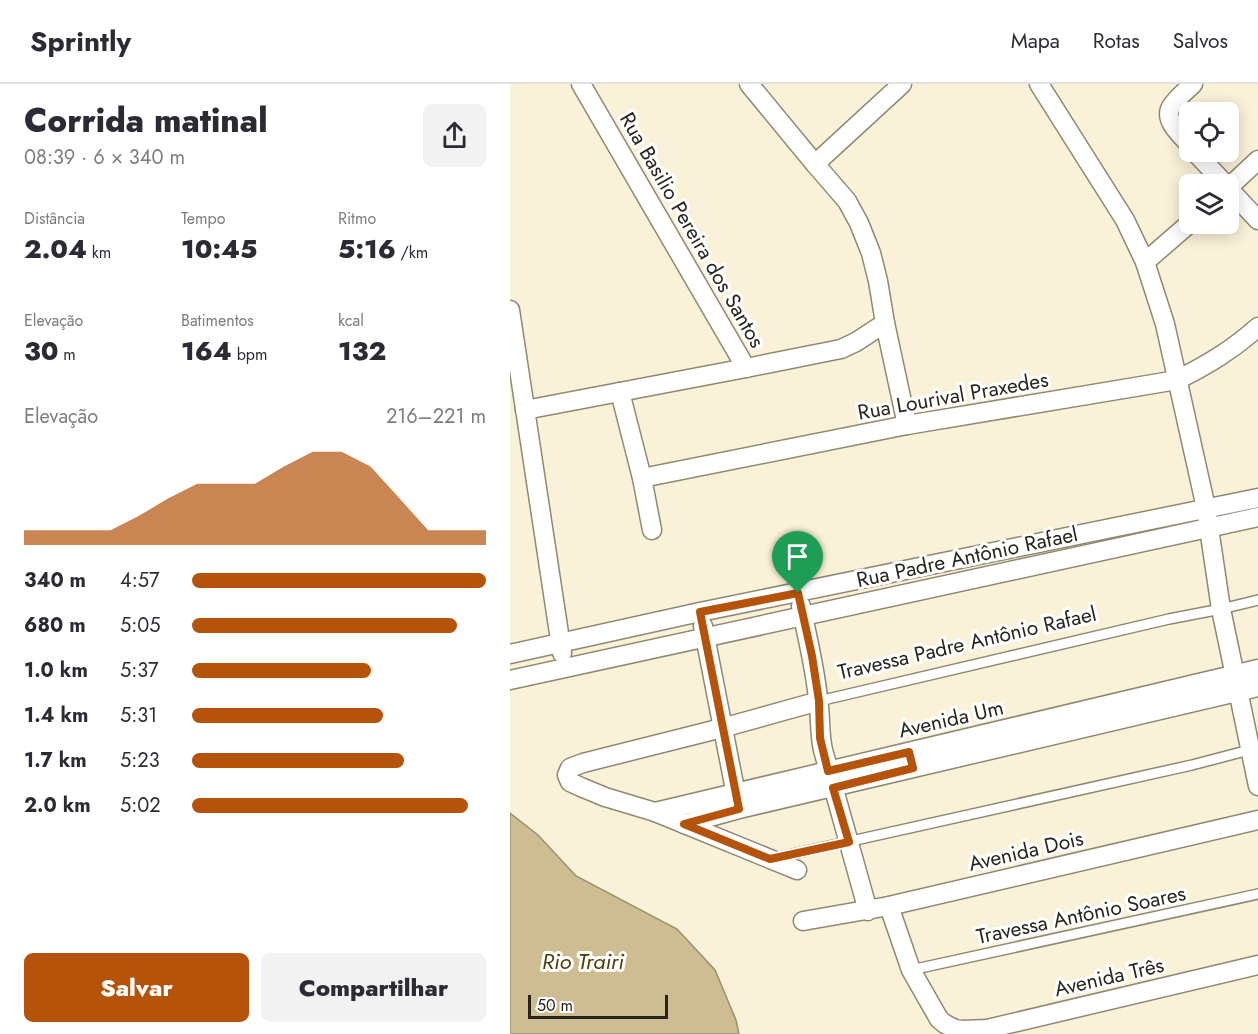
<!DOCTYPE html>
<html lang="pt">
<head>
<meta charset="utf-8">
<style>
	:root { --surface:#fff; --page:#f2f2f3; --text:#2b2b33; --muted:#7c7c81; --line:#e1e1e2; --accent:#b45309 }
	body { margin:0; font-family:Jost,sans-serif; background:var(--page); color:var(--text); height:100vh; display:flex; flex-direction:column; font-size:22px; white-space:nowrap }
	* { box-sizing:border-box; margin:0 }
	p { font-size:20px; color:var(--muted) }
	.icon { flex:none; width:33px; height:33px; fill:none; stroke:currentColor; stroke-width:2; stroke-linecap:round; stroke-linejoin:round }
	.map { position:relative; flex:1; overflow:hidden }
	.panel { display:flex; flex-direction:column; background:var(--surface); width:510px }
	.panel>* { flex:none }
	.fabs { position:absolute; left:669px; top:18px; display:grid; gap:12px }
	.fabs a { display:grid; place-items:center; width:60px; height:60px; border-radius:9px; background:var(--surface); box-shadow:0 3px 15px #0003; font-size:30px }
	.scale { position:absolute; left:18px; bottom:15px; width:140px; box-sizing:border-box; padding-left:6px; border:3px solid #27241b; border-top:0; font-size:16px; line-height:21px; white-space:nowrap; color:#27241b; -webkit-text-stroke:4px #fff; paint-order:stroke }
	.pin { position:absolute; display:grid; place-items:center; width:51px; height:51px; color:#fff; margin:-62px -26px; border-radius:50% 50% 50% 0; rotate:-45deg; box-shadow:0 0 6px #0007 }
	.pin .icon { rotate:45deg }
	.round { display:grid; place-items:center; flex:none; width:63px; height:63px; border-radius:9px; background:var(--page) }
	.summary { display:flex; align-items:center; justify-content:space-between; height:102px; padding:0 24px }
	h1 { font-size:33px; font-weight:800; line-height:45px }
	.figures { display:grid; grid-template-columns:repeat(3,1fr); gap:9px; height:102px; padding:6px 24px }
	.figures div { display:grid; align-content:center }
	.figures b { font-size:26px; font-weight:800 }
	.figures small { font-size:16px; font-weight:400 }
	.figures p { font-size:16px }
	.chart { height:168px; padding:12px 24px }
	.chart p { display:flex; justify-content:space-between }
	.chart svg { width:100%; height:108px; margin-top:6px; fill:var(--accent); opacity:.7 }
	.button { display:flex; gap:12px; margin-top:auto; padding:12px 24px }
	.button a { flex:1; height:69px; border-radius:9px; background:var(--accent); color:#fff; font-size:24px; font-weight:800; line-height:69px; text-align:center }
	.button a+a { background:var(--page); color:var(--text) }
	ul { padding:0 24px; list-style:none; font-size:20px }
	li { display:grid; grid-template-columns:96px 72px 1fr; align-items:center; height:45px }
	li i { height:15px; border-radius:8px; background:var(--accent) }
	header { display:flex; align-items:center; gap:36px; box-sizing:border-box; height:84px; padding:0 30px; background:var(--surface); border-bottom:2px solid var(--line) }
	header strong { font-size:28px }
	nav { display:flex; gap:33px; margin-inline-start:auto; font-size:21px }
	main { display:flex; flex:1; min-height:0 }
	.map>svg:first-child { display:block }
	.water { fill:#cebd92; stroke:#9c8f6e; stroke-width:1.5 }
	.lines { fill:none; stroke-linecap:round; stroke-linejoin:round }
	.lane-casing { stroke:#918872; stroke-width:12 }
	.street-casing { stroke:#918872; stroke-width:21 }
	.lane { stroke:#fff; stroke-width:9 }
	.street { stroke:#fff; stroke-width:18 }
	.route-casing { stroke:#fff; stroke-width:12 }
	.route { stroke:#b45309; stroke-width:8 }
	.labels { text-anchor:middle; stroke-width:6; stroke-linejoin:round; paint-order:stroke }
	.street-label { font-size:21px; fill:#27241b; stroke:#fff }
	.water-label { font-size:22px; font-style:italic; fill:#4d3b02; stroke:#fff }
</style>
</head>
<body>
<header>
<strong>Sprintly</strong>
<nav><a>Mapa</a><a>Rotas</a><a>Salvos</a></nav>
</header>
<main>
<section class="panel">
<div class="summary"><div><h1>Corrida matinal</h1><p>08:39 · 6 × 340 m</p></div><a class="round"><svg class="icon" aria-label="share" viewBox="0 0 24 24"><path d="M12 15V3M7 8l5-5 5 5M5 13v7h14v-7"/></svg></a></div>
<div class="figures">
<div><p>Distância</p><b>2.04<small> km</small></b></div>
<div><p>Tempo</p><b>10:45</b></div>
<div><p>Ritmo</p><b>5:16<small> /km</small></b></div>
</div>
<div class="figures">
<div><p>Elevação</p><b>30<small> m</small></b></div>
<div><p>Batimentos</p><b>164<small> bpm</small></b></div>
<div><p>kcal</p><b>132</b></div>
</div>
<div class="chart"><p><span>Elevação</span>216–221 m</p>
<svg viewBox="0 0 160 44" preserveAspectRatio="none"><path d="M0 44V38L10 38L20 38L30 38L40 32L50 25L60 19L70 19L80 19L90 12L100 6L110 6L120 12L130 25L140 38L150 38L160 38V44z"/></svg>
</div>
<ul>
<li><b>340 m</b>4:57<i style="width:100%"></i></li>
<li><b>680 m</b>5:05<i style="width:90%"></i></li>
<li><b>1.0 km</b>5:37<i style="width:61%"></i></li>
<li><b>1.4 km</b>5:31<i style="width:65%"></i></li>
<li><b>1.7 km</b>5:23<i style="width:72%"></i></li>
<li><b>2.0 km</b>5:02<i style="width:94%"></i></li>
</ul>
<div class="button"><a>Salvar</a><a>Compartilhar</a></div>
</section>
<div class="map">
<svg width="748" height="950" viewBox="0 0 748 950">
	<rect width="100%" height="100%" fill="#faf1d9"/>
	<polygon class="water" points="0,729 28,751 66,792 167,845 205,886 226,936 229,950 0,950"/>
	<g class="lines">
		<g class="lane-casing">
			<g id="lane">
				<polyline points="309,617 659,535 711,525 748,516"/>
				<polyline points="265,774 682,681 743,665"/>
				<polyline points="401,886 748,810"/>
			</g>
		</g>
		<g class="street-casing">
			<g id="street">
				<polyline points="71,0 236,284"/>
				<polyline points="239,0 305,80 337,117 349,139 361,169 368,197 375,239 397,341"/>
				<polyline points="529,0 615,136 635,178 655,240 696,424 711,525 748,702"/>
				<path d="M 680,61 C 672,52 655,38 660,25 C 663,17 677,6 683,0"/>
				<polyline points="685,68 715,100"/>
				<polyline points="305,80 392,0"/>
				<polyline points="718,104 748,136"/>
				<polyline points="718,104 748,76"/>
				<polyline points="635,178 680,139"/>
				<polyline points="0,226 52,569"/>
				<polyline points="110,308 132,394 142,446"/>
				<polyline points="15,326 236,284 331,265 346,258 375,239"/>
				<path d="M 132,394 L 397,341 L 667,296 C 699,280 722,266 748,243"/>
				<path d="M 291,522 C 297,553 305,583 308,615 C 311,632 309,649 313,666 L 358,827"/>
				<polyline points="193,542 228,721"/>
				<polyline points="0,570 190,528 748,414"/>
				<polyline points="0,596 748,433"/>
				<polyline points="145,728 748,585"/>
				<polyline points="174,740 229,725 748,603"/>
				<polyline points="287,786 145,728 95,713 71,703 60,698 57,691 60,684 73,679 212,644 309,617"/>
				<polyline points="379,822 401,886 429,935 435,940 445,945 451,946 477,945 748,881"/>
				<polyline points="293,837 379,822 748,736"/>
			</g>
		</g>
		<use href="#lane" class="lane"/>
		<use href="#street" class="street"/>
	</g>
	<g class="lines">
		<g class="route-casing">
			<polygon id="route" points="288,509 302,572 309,617 310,654 318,687 399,668 403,684 323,704 339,758 260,775 174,740 229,725 190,528"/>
		</g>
		<use href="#route" class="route"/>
	</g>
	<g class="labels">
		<g class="street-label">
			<text transform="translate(182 146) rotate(60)" y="7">Rua Basilio Pereira dos Santos</text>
			<text transform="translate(443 312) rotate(-10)" y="7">Rua Lourival Praxedes</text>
			<text transform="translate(457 473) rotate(-12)" y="7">Rua Padre Antônio Rafael</text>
			<text transform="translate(457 559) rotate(-13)" y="7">Travessa Padre Antônio Rafael</text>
			<text transform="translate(441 635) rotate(-13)" y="7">Avenida Um</text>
			<text transform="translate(516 767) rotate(-13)" y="7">Avenida Dois</text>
			<text transform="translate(571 831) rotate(-12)" y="7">Travessa Antônio Soares</text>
			<text transform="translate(599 893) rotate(-13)" y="7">Avenida Três</text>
		</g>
		<g class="water-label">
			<text x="73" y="885">Rio Trairi</text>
		</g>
	</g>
</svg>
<div class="fabs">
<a><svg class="icon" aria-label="locate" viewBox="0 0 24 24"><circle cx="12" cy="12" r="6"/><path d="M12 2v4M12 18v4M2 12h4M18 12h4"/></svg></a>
<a><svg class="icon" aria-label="layers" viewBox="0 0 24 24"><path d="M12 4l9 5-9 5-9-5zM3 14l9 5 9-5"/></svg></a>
</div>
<div class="scale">50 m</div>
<div class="pin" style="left:288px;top:509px;background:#1e9e55"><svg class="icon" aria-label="arrive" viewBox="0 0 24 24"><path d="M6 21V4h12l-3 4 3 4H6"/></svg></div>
</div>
</main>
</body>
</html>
